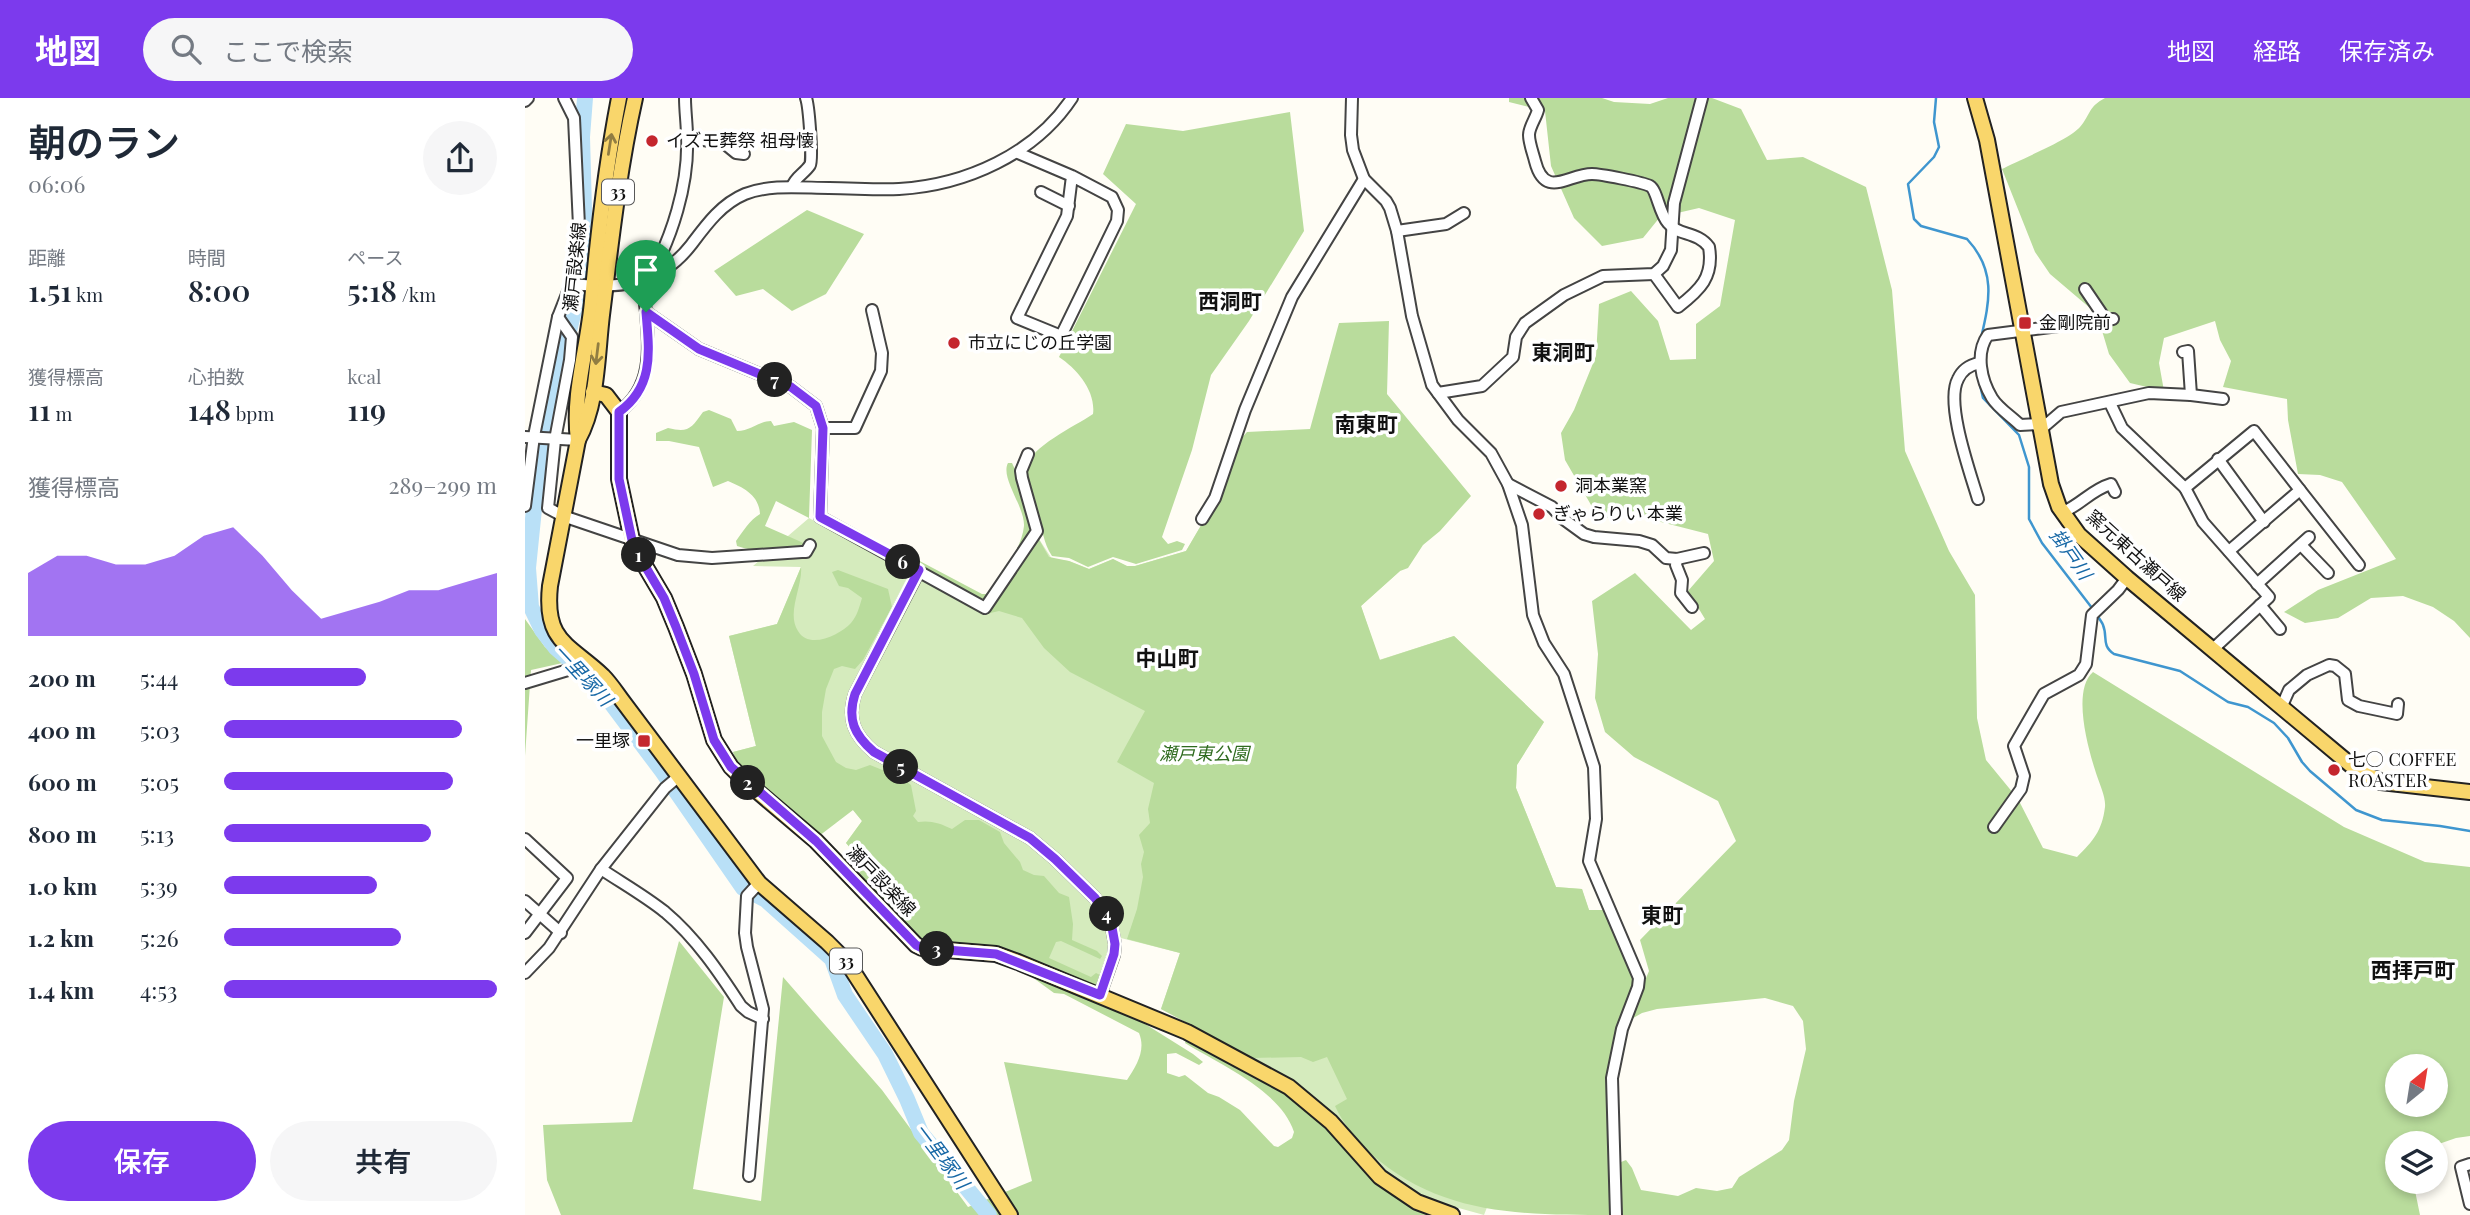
<!DOCTYPE html>
<html lang="ja">
<head>
<meta charset="utf-8">
<style>
	:root { --surface:#fff; --page:#f6f6f7; --text:#1f2937; --muted:#747a83; --accent:#7c3aed }
	body { margin:0; font-family:"Playfair Display","Noto Sans JP",serif; background:var(--page); color:var(--text); height:100vh; display:flex; flex-direction:column; font-size:26px; white-space:nowrap }
	* { box-sizing:border-box; margin:0 }
	p { font-size:23px; color:var(--muted) }
	.icon { flex:none; width:38px; height:38px; fill:none; stroke:currentColor; stroke-width:2; stroke-linecap:round; stroke-linejoin:round }
	.map { position:relative; flex:1; overflow:hidden }
	.panel { display:flex; flex-direction:column; background:var(--surface); width:525px }
	.panel>* { flex:none }
	.needle { width:46px; rotate:30deg }
	.fabs { position:absolute; left:1860px; top:956px; display:grid; gap:14px }
	.fabs a { display:grid; place-items:center; width:63px; height:63px; border-radius:50%; background:var(--surface); box-shadow:0 4px 10px #0003; font-size:35px }
	.pin { position:absolute; display:grid; place-items:center; width:60px; height:60px; color:#fff; margin:-72px -30px; border-radius:50% 50% 50% 0; rotate:-45deg; box-shadow:0 0 7px #0007 }
	.pin .icon { rotate:45deg }
	.km { position:absolute; width:35px; height:35px; margin:-18px; border-radius:50%; background:#222; color:#fff; font-size:19px; line-height:35px; text-align:center }
	.round { display:grid; place-items:center; flex:none; width:74px; height:74px; border-radius:37px; background:var(--page) }
	.head { display:flex; align-items:center; justify-content:space-between; height:119px; padding:0 28px }
	h1 { font-size:38px; font-weight:600; line-height:52px }
	.stats { display:grid; grid-template-columns:repeat(3,1fr); gap:10px; height:119px; padding:7px 28px }
	.stats div { display:grid; align-content:center }
	.stats b { font-size:30px; font-weight:600 }
	.stats small { font-size:19px; font-weight:400 }
	.stats p { font-size:19px }
	.chart { height:196px; padding:14px 28px }
	.chart p { display:flex; justify-content:space-between }
	.chart svg { width:100%; height:126px; margin-top:7px; fill:var(--accent); opacity:.7 }
	.button { display:flex; gap:14px; margin-top:auto; padding:14px 28px }
	.button a { flex:1; height:80px; border-radius:42px; background:var(--accent); color:#fff; font-size:28px; font-weight:600; line-height:80px; text-align:center }
	.button a+a { background:var(--page); color:var(--text) }
	ul { padding:0 28px; list-style:none; font-size:23px }
	li { display:grid; grid-template-columns:112px 84px 1fr; align-items:center; height:52px }
	li i { height:18px; border-radius:9px; background:var(--accent) }
	header { display:flex; align-items:center; gap:42px; box-sizing:border-box; height:98px; padding:0 35px; background:var(--accent); color:#fff }
	header strong { font-size:33px }
	nav { display:flex; gap:38px; margin-inline-start:auto; font-size:24px }
	.search { width:490px; height:63px; background:var(--page); display:flex; align-items:center; gap:18px; box-sizing:border-box; padding:0 24px; border-radius:38px; color:var(--muted); font-size:26px }
	main { display:flex; flex:1; min-height:0 }
	.map>svg:first-child { display:block }
	.green { fill:#d5ebbd }
	.forest { fill:#b9dc9c; fill-rule:evenodd }
	.lines { fill:none; stroke-linecap:round; stroke-linejoin:round }
	.stream { stroke:#3f96cf; stroke-width:2.5 }
	.river { stroke:#b9e0f7; stroke-width:16 }
	.minor-casing { stroke:#444; stroke-width:14 }
	.major-casing { stroke:#222; stroke-width:18 }
	.minor { stroke:#fff; stroke-width:10 }
	.major { stroke:#f9d66b; stroke-width:14 }
	.oneway { stroke:#917d42 }
	.route-casing { stroke:#fff; stroke-width:14 }
	.route { stroke:#7c3aed; stroke-width:9 }
	.poi-dot { fill:#c4262e; stroke:#fff; stroke-width:2.5 }
	.labels { text-anchor:middle; stroke-width:7; stroke-linejoin:round; paint-order:stroke }
	.shield { fill:#fff; stroke:#585858; stroke-width:2 }
	.shield-label { font-size:16px; font-weight:bold; fill:#111 }
	.poi-label { font-size:18px; fill:#111; stroke:#fff; text-anchor:start }
	.street-label { font-size:18px; fill:#111; stroke:#fff }
	.park-label { font-size:18px; font-style:italic; fill:#2f6b1f; stroke:#fff }
	.water-label { font-size:19px; font-style:italic; fill:#1768a6; stroke:#fff }
	.quarter-label { font-size:21px; font-weight:bold; fill:#111; stroke:#fff }
</style>
</head>
<body>
<header>
<strong>地図</strong>
<div class="search"><svg class="icon" aria-label="search" viewBox="0 0 24 24"><circle cx="10" cy="10" r="6"/><path d="M15 15l6 6"/></svg>ここで検索</div>
<nav><a>地図</a><a>経路</a><a>保存済み</a></nav>
</header>
<main>
<section class="panel">
<div class="head"><div><h1>朝のラン</h1><p>06:06</p></div><a class="round"><svg class="icon" aria-label="share" viewBox="0 0 24 24"><path d="M12 15V3M7 8l5-5 5 5M5 13v7h14v-7"/></svg></a></div>
<div class="stats">
<div><p>距離</p><b>1.51<small> km</small></b></div>
<div><p>時間</p><b>8:00</b></div>
<div><p>ペース</p><b>5:18<small> /km</small></b></div>
</div>
<div class="stats">
<div><p>獲得標高</p><b>11<small> m</small></b></div>
<div><p>心拍数</p><b>148<small> bpm</small></b></div>
<div><p>kcal</p><b>119</b></div>
</div>
<div class="chart"><p><span>獲得標高</span>289–299 m</p>
<svg viewBox="0 0 160 44" preserveAspectRatio="none"><path d="M0 44V22L10 16L20 16L30 19L40 19L50 16L60 9L70 6L80 16L90 28L100 38L110 35L120 32L130 28L140 28L150 25L160 22V44z"/></svg>
</div>
<ul>
<li><b>200 m</b>5:44<i style="width:52%"></i></li>
<li><b>400 m</b>5:03<i style="width:87%"></i></li>
<li><b>600 m</b>5:05<i style="width:84%"></i></li>
<li><b>800 m</b>5:13<i style="width:76%"></i></li>
<li><b>1.0 km</b>5:39<i style="width:56%"></i></li>
<li><b>1.2 km</b>5:26<i style="width:65%"></i></li>
<li><b>1.4 km</b>4:53<i style="width:100%"></i></li>
</ul>
<div class="button"><a>保存</a><a>共有</a></div>
</section>
<div class="map">
<svg width="1945" height="1117" viewBox="0 0 1945 1117">
	<rect width="100%" height="100%" fill="#fffdf5"/>
	<polygon class="green" points="284,420 461,515 512,438 527,461 544,463 564,471 588,461 602,468 610,468 661,453 678,424 875,473 836,508 854,562 929,538 1019,624 992,667 991,690 1031,789 1057,791 1064,812 1078,812 959,1117 912,1104 895,1096 862,1074 815,1021 770,985 667,926 636,911 655,855 588,838 573,887 330,779 341,768 321,745 337,723 328,712 213,666 208,654 231,648 204,538 252,526 276,469 228,468"/>
	<g class="forest">
		<path d="M 984,0 L 1077,0 L 1089,4 L 1125,6 L 1143,0 L 1187,0 L 1216,11 L 1242,62 L 1278,59 L 1341,89 L 1367,192 L 1380,353 L 1424,453 L 1450,497 L 1452,620 L 1461,662 L 1493,701 L 1518,750 L 1552,759 C 1568,743 1577,733 1580,709 C 1581,700 1575,687 1572,678 C 1564,654 1546,593 1568,574 L 1819,729 L 1900,764 L 1945,769 L 1945,1038 L 1931,1040 L 1911,1047 L 1911,1045 L 1872,1045 L 1872,1083 L 1888,1083 L 1895,1117 L 1095,1117 L 1093,1071 L 1096,1064 L 1101,1062 L 1107,1070 L 1116,1092 L 1153,1098 L 1171,1090 L 1192,1093 L 1207,1090 L 1214,1079 L 1257,1052 L 1264,1042 L 1269,1003 L 1281,951 L 1278,923 L 1268,908 L 1240,900 L 1132,911 L 1117,915 L 1103,923 L 1124,873 L 1115,842 L 1211,743 L 1193,703 L 1109,659 L 1080,634 L 1070,600 L 1073,556 L 1067,503 L 1110,475 L 1166,532 L 1180,521 L 1163,493 L 1189,463 L 1183,436 L 1089,412 L 1083,420 L 1073,419 L 1040,362 L 1036,335 L 1049,312 L 1071,258 L 1074,206 L 1106,193 L 1133,223 L 1145,262 L 1171,261 L 1171,226 L 1195,208 L 1210,122 L 1174,110 L 1135,119 L 1118,140 L 1077,148 L 1049,120 L 1026,68 L 1020,13 L 984,4 ZM 1872,968 L 1911,968 L 1911,1006 L 1872,1006 Z"/>
		<path d="M 1580,0 L 1945,0 L 1945,540 L 1929,523 L 1908,509 L 1878,498 L 1846,500 L 1813,520 L 1780,525 L 1759,514 L 1793,492 L 1871,461 L 1817,384 L 1795,377 L 1773,376 L 1763,322 L 1762,301 L 1698,289 L 1706,263 L 1695,242 L 1690,223 L 1639,240 L 1634,265 L 1639,293 L 1605,285 L 1584,256 L 1572,216 L 1525,176 L 1510,154 L 1477,71 C 1494,62 1544,42 1555,29 C 1566,16 1563,9 1580,0 Z"/>
		<path d="M 765,14 L 779,133 L 724,223 L 686,277 L 667,352 L 637,439 L 643,446 L 652,443 L 660,446 L 657,452 L 611,466 L 588,459 L 563,469 L 544,460 L 527,458 C 518,445 518,431 513,418 C 508,405 498,384 501,370 C 506,348 549,329 568,316 C 571,293 552,271 534,259 L 611,106 L 578,76 L 601,26 L 658,33 Z"/>
		<polygon points="282,112 339,136 301,196 267,213 238,191 211,198 189,173"/>
		<path d="M 864,223 L 862,296 L 946,398 L 915,433 L 898,447 L 883,470 L 875,473 L 836,508 L 855,562 L 929,538 L 1019,624 L 992,667 L 991,690 L 1031,789 L 1057,791 L 1064,812 L 1078,812 L 1108,873 L 1110,888 L 1084,975 L 1087,1117 C 993,1117 915,1117 845,1055 C 831,1040 818,1026 810,1008 L 822,1001 L 802,959 L 788,964 L 776,959 L 727,960 L 636,911 L 655,855 L 602,841 L 612,811 L 618,779 L 616,766 L 619,754 L 614,737 L 625,725 L 623,711 L 629,685 L 592,664 L 620,613 L 545,574 L 519,550 L 497,520 L 474,513 L 461,516 L 512,438 L 524,459 L 544,463 L 564,471 L 588,461 L 602,468 L 610,468 L 661,453 L 678,424 L 714,343 L 722,334 L 785,331 L 814,225 Z"/>
		<path d="M 184,312 L 206,321 L 212,333 C 226,333 234,323 246,323 L 249,328 L 269,324 L 287,332 L 284,420 L 251,403 L 240,428 L 274,443 L 280,446 L 280,449 C 256,452 234,456 212,448 L 211,443 C 218,433 225,422 235,416 C 234,397 219,390 203,383 L 188,389 L 174,349 L 144,343 L 131,343 L 131,335 L 143,330 C 163,335 166,331 178,314 Z"/>
		<path d="M 483,365 L 487,365 L 494,380 L 509,430 L 464,502 L 458,502 L 384,463 L 385,459 L 389,460 L 457,496 L 461,496 L 465,492 C 478,476 497,449 499,428 C 500,409 475,380 483,365 Z"/>
		<path d="M 276,469 C 278,488 261,515 273,533 C 284,552 315,537 326,525 C 332,518 334,510 337,500 L 323,490 L 314,488 L 307,474 L 313,472 L 363,491 L 367,509 L 338,562 L 330,571 L 317,568 L 309,571 L 301,591 L 297,614 L 297,638 L 311,664 L 321,670 L 331,672 L 345,667 L 375,679 L 386,687 L 391,713 L 388,718 L 393,724 C 405,722 415,725 427,731 L 440,722 L 454,722 L 475,734 L 479,745 L 495,764 L 498,772 L 509,777 L 519,778 L 534,795 L 544,799 L 548,826 L 547,842 L 572,853 L 577,858 L 575,861 L 536,843 L 531,844 L 524,860 L 566,879 L 571,875 L 577,878 L 573,887 L 569,890 L 481,855 L 397,845 L 330,779 L 341,768 L 321,745 L 337,723 L 328,712 L 294,738 L 213,666 L 208,654 L 231,648 L 204,538 L 252,526 Z"/>
		<polygon points="0,521 20,549 42,564 6,572 0,658"/>
		<path d="M 154,843 L 199,899 L 168,1091 L 236,1103 L 258,879 L 357,992 L 443,1109 L 507,1083 L 479,964 L 602,982 C 612,967 621,952 614,935 L 539,896 L 529,895 L 496,871 L 601,914 L 668,956 L 678,964 L 674,967 L 651,955 L 642,956 L 642,975 L 654,979 L 660,977 L 683,995 L 694,999 L 715,1012 L 749,1048 L 753,1049 L 767,1040 L 769,1034 C 756,993 696,967 660,945 L 661,942 L 691,955 L 755,990 L 910,1117 L 36,1117 L 22,1082 L 18,1027 L 107,1024 Z"/>
	</g>
	<g class="lines">
		<g class="stream">
			<path d="M 1411,0 L 1409,24 L 1414,49 L 1409,59 L 1383,86 L 1389,121 L 1396,128 L 1442,141 C 1471,172 1465,202 1456,240"/>
			<polyline points="1453,278 1458,300 1494,337 1504,369 1504,421 1517,445 1567,510"/>
			<path d="M 1571,516 C 1572,517 1578,526 1578,527 C 1583,539 1576,547 1589,556 L 1655,573 L 1703,604 L 1723,609 L 1749,625 L 1763,640 L 1777,664 L 1785,673 L 1831,712 L 1857,722 L 1915,728 L 1945,733"/>
		</g>
		<polyline class="river" points="60,0 57,39 59,112 58,175 21,329 11,391 3,470 6,509 17,532 31,550 71,585 137,673 218,790 241,802 307,861 320,897 360,956 382,1001 396,1035 464,1117"/>
		<g class="minor-casing">
			<g id="minor">
				<polyline points="827,0 826,37 828,52 839,81 861,103 865,110 872,133 887,218 907,287 933,322 966,355 983,386 997,427 1008,517 1019,545 1039,576 1069,669 1071,721 1064,763 1114,880 1113,889 1097,931 1087,980 1091,1117"/>
				<path d="M 1006,0 L 1013,12 C 1011,20 1004,29 1004,37 C 1004,45 1008,55 1010,63 C 1020,102 1043,76 1067,76 C 1075,76 1117,84 1125,88 C 1132,92 1134,115 1143,125 C 1153,138 1172,133 1184,149 C 1189,179 1175,192 1153,209 L 1129,176"/>
				<polyline points="0,3 3,0"/>
				<polyline points="163,39 200,46 211,55 219,56"/>
				<polyline points="493,55 547,78 542,118 492,220 536,238 592,123 593,112 587,99 547,78"/>
				<path d="M 267,89 C 270,79 279,76 285,67 C 288,62 284,8 281,0"/>
				<polyline points="516,94 544,108"/>
				<polyline points="872,133 921,126 939,115"/>
				<path d="M 124,180 C 147,140 164,86 162,39 C 162,26 160,13 160,0"/>
				<polyline points="117,183 121,214 174,251 266,289 291,308 298,330 295,419 460,510 512,433 497,380 496,373 503,356"/>
				<path d="M 46,186 C 94,191 134,188 166,147 C 181,127 196,106 220,96 C 245,86 278,90 304,90 C 327,90 351,92 374,91 C 441,87 510,56 547,0"/>
				<polyline points="1560,191 1581,222"/>
				<polyline points="33,219 47,239 45,262 30,342 23,410 38,418 153,457 187,460 277,454 281,454 285,447"/>
				<polyline points="1658,254 1663,253 1666,297"/>
				<polyline points="913,295 957,288 988,259 991,239 1000,225 1039,197 1078,178 1129,176 1138,168 1146,152 1149,105 1177,0"/>
				<polyline points="1585,305 1597,330 1660,390 1678,424 1744,499 1688,551"/>
				<path d="M 94,314 C 128,289 124,251 121,214"/>
				<path d="M 1514,326 L 1495,327 C 1487,319 1473,310 1467,300 C 1456,282 1450,255 1463,237 L 1588,221"/>
				<polyline points="298,330 330,330 356,273 357,255 347,212"/>
				<polyline points="1515,332 1536,314 1624,295 1666,297 1698,301"/>
				<polyline points="0,339 53,342"/>
				<polyline points="1693,361 1739,424"/>
				<polyline points="983,386 1027,409 1037,420 1059,436 1069,439 1114,443 1127,447 1141,460 1152,461 1179,455"/>
				<polyline points="1660,390 1729,333 1775,392 1704,453"/>
				<polyline points="1775,392 1834,467"/>
				<path d="M 1453,401 C 1445,374 1420,305 1433,281 C 1437,272 1445,267 1454,265"/>
				<polyline points="0,408 9,338 33,219 46,186 54,128 49,20 39,0"/>
				<path d="M 1538,414 C 1557,406 1566,392 1586,386 L 1590,394"/>
				<polyline points="677,421 690,400 720,312 767,199 839,81"/>
				<polyline points="1776,447 1803,475"/>
				<polyline points="1152,461 1151,467 1157,482 1156,495 1167,509"/>
				<path d="M 394,473 L 330,596 C 322,621 329,637 349,654 L 505,740 L 530,761 L 570,800 L 586,825 L 590,846 L 589,857 L 575,897"/>
				<polyline points="1732,486 1784,439"/>
				<polyline points="1735,507 1755,531"/>
				<polyline points="0,585 63,566"/>
				<polyline points="1756,610 1764,592 1782,577 1804,567 1810,568 1820,576 1823,602 1834,608 1872,616 1873,606"/>
				<polyline points="1469,729 1496,691 1499,678 1489,648 1519,596 1554,577 1561,566 1567,517 1593,492 1602,480"/>
				<polyline points="0,741 42,780 0,835"/>
				<path d="M 76,771 C 97,785 120,798 140,814 C 171,840 194,874 216,908 L 223,914 L 238,921"/>
				<polyline points="0,803 36,835"/>
				<polyline points="0,875 24,850 76,771 140,690 153,679"/>
				<polyline points="1945,1066 1936,1069 1945,1106"/>
				<polyline points="224,1078 238,911 222,849 220,835 222,798 234,785"/>
			</g>
		</g>
		<g class="major-casing">
			<g id="major">
				<path d="M 94,0 C 81,67 73,135 67,203 C 63,249 47,296 53,342 L 25,488 C 19,544 44,546 78,578 C 86,586 92,596 99,605 L 234,785 L 302,844 L 322,864 L 485,1117"/>
				<polyline points="1450,0 1462,42 1526,386 1534,409 1554,437 1602,480 1827,668 1856,684 1945,694"/>
				<polyline points="68,294 81,297 94,314 94,381 107,442 113,456 139,500 151,529 169,576 189,642 206,669 219,682 291,743 391,847 397,850 471,856 493,864 662,934 764,989 806,1024 855,1079 892,1104 927,1117"/>
				<path d="M 53,342 C 73,306 72,258 77,217 C 86,144 94,71 110,0"/>
			</g>
		</g>
		<use href="#minor" class="minor"/>
		<use href="#major" class="major"/>
	</g>
	<defs><path id="oneway-shaft" d="M-6 0H5M1.5-3L5.5 0L1.5 3" fill="none" stroke-width="1.6" stroke-linecap="round" stroke-linejoin="round" transform="scale(1.75)"/></defs>
	<g class="oneway">
		<use href="#oneway-shaft" transform="translate(85 46) rotate(-81)"/>
		<use href="#oneway-shaft" transform="translate(72 256) rotate(97)"/>
	</g>
	<g class="lines">
		<g class="route-casing">
			<path id="route" d="M 121,214 L 174,251 L 266,289 L 291,308 L 298,330 L 295,419 L 394,472 L 330,596 C 322,621 329,637 349,654 L 505,740 L 530,761 L 570,800 L 586,824 L 590,846 L 589,856 L 575,897 L 471,856 L 397,850 L 391,847 L 291,743 L 206,669 L 189,642 L 169,576 L 151,529 L 139,500 L 113,456 L 107,442 L 94,381 L 94,314 C 130,288 124,252 121,214 Z"/>
		</g>
		<use href="#route" class="route"/>
	</g>
	<g class="poi-dot">
		<circle cx="127" cy="43" r="7"/>
		<rect x="1493" y="218" width="14" height="14" rx="3.5"/>
		<circle cx="429" cy="245" r="7"/>
		<circle cx="1036" cy="388" r="7"/>
		<circle cx="1014" cy="416" r="7"/>
		<rect x="112" y="636" width="14" height="14" rx="3.5"/>
		<circle cx="1809" cy="672" r="7"/>
	</g>
	<g class="labels">
		<g class="shield">
			<rect x="77" y="81.5" width="32" height="25" rx="5"/>
			<rect x="305" y="850.5" width="32" height="25" rx="5"/>
		</g>
		<g class="shield-label">
			<text x="93" y="100">33</text>
			<text x="321" y="869">33</text>
		</g>
		<g class="poi-label">
			<text x="141" y="49">イズモ葬祭 祖母懐</text>
			<text x="1514" y="231">金剛院前</text>
			<text x="443" y="251">市立にじの丘学園</text>
			<text x="1050" y="394">洞本業窯</text>
			<text x="1028" y="422">ぎゃらりい 本業</text>
			<text x="105" y="649" text-anchor="end">一里塚</text>
			<text x="1823" y="668">七◯ COFFEE<tspan x="1823" dy="21">ROASTER</tspan></text>
		</g>
		<g class="street-label">
			<text transform="translate(50 169) rotate(-84)" y="6">瀬戸設楽線</text>
			<text transform="translate(1611 458) rotate(42)" y="6">窯元東古瀬戸線</text>
			<text transform="translate(356 783) rotate(46)" y="6">瀬戸設楽線</text>
		</g>
		<g class="park-label">
			<text x="679" y="662">瀬戸東公園</text>
		</g>
		<g class="water-label">
			<text transform="translate(1546 456) rotate(55)" y="7">掛戸川</text>
			<text transform="translate(58 577) rotate(47)" y="7">一里塚川</text>
			<text transform="translate(417 1058) rotate(53)" y="7">一里塚川</text>
		</g>
		<g class="quarter-label">
			<text x="705" y="211">西洞町</text>
			<text x="1038" y="262">東洞町</text>
			<text x="841" y="334">南東町</text>
			<text x="642" y="568">中山町</text>
			<text x="1137" y="825">東町</text>
			<text x="1888" y="880">西拝戸町</text>
		</g>
	</g>
</svg>
<div class="fabs">
<a><svg class="needle" viewBox="-14 -14 28 28"><path d="M0-13l5 13h-10z" fill="#e53935"/><path d="M0 13l5-13h-10z" fill="#747a83"/></svg></a>
<a><svg class="icon" aria-label="layers" viewBox="0 0 24 24"><path d="M12 4l9 5-9 5-9-5zM3 14l9 5 9-5"/></svg></a>
</div>
<div class="pin" style="left:121px;top:214px;background:#1e9e55"><svg class="icon" aria-label="arrive" viewBox="0 0 24 24"><path d="M6 21V4h12l-3 4 3 4H6"/></svg></div>
<b class="km" style="left:114px;top:457px">1</b>
<b class="km" style="left:223px;top:685px">2</b>
<b class="km" style="left:412px;top:851px">3</b>
<b class="km" style="left:582px;top:816px">4</b>
<b class="km" style="left:376px;top:669px">5</b>
<b class="km" style="left:378px;top:464px">6</b>
<b class="km" style="left:250px;top:282px">7</b>
</div>
</main>
</body>
</html>
